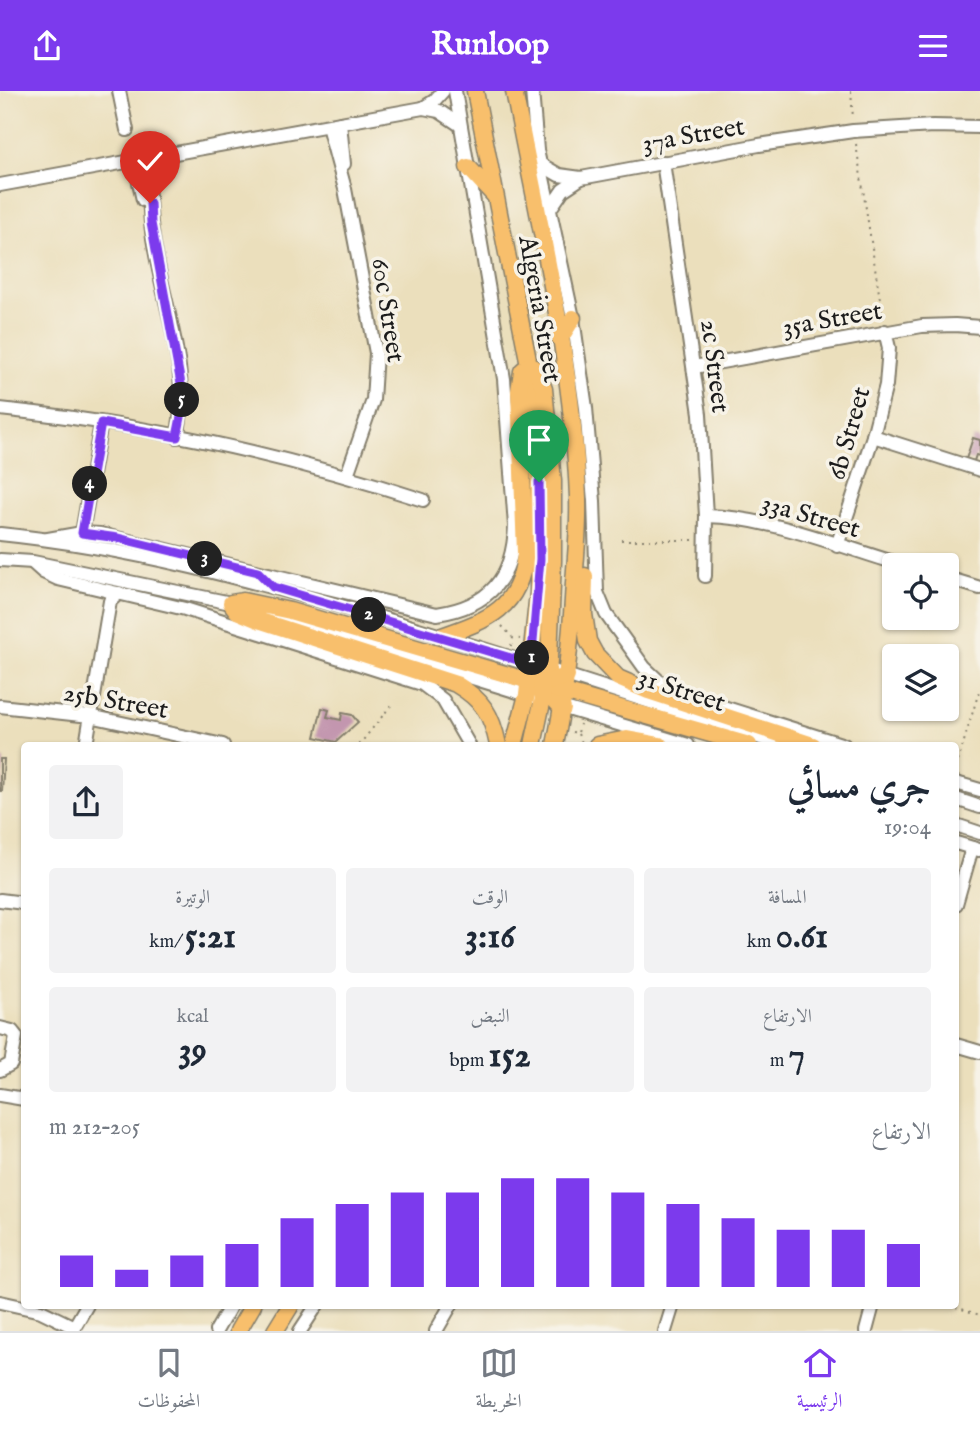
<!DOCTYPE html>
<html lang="ar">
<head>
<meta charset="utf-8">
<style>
	:root { --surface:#fff; --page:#f2f2f3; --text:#1f2937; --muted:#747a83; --line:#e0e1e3; --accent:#7c3aed }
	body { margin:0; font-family:"IM FELL English",Amiri,serif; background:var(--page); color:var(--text); direction:rtl; height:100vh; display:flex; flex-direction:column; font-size:26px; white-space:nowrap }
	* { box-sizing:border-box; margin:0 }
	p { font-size:23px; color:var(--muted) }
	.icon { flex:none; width:38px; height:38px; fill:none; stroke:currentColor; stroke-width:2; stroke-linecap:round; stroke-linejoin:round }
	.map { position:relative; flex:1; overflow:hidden; direction:ltr }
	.panel { position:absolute; left:21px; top:651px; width:938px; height:567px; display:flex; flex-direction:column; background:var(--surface); border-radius:7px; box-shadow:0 2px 5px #0004; direction:rtl }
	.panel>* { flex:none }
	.fabs { position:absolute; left:882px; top:462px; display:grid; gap:14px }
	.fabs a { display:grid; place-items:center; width:77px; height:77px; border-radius:7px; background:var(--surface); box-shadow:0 2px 5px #0004; font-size:35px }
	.pin { position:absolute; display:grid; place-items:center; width:60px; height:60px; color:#fff; margin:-72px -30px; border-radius:50% 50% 50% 0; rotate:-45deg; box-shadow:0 0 7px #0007 }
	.pin .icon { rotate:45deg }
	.km { position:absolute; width:35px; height:35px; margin:-18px; border-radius:50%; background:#222; color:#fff; font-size:19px; line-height:35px; text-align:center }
	.round { display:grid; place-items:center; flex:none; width:74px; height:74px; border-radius:7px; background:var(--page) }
	.summary { display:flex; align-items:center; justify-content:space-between; height:119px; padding:0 28px }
	h1 { font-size:38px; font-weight:700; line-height:52px }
	.figures { display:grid; grid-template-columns:repeat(3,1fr); gap:10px; height:119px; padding:7px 28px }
	.figures div { display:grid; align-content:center; border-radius:7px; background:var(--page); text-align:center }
	.figures b { font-size:35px; font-weight:700 }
	.figures small { font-size:19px; font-weight:400 }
	.figures p { font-size:19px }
	.chart { height:196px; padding:14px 28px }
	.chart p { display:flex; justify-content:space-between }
	.chart svg { width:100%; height:126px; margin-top:7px; stroke:var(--accent); stroke-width:6 }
	header { display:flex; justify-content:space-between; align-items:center; height:91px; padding:0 28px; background:var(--accent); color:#fff; font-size:32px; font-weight:700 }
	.tabs { display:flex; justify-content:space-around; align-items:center; height:98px; border-top:2px solid var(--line); background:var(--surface); font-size:19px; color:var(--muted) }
	.tabs a { display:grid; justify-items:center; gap:4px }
	.tabs .active { color:var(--accent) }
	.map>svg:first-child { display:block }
	.building { fill:#c396af }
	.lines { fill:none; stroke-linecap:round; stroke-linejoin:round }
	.minor-casing { stroke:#847e6c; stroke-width:16 }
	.major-casing { stroke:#847e6c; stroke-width:19 }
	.path { stroke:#847e6c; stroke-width:2; stroke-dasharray:2 5; stroke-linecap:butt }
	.minor { stroke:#fff; stroke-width:12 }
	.major { stroke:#f8bf6c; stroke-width:16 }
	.route-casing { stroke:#fff; stroke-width:14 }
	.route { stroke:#7c3aed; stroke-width:9 }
	.labels { text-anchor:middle; stroke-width:7; stroke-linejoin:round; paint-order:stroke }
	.street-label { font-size:26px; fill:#1c1c1c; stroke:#f7f3e8 }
</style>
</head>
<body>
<header><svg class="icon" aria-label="menu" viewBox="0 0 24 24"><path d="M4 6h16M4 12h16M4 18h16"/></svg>Runloop<svg class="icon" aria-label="share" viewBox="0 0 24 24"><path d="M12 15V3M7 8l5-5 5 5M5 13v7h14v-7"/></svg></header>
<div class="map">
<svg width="980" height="1240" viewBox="0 0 980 1240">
	<rect width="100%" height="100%" fill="#f7f3e8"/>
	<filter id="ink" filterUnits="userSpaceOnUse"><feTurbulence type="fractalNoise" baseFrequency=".0143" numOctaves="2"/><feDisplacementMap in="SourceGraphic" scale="14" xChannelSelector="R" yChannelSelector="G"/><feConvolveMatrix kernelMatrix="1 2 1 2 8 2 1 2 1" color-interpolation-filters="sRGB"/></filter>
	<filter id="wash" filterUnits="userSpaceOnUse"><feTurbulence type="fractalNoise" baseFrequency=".00686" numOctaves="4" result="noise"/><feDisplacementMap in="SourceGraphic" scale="28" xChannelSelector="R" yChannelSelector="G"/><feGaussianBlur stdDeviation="1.57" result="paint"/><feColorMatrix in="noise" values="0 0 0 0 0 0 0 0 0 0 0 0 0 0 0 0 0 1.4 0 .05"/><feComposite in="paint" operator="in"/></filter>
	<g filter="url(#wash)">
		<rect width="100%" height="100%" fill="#ebdfbc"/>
		<g id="blocks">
			<g class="building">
				<polygon points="973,347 980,349 980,365 976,364 974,370 966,368"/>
				<polygon points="322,617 329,619 327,626 341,629 342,622 352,624 358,631 336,651 315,646"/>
				<polygon points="0,668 4,668 2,700 0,700"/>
			</g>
		</g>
	</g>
	<g filter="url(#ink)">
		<use href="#blocks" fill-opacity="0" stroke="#847e6c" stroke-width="2"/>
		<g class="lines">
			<g class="minor-casing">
				<g id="minor">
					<polyline points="119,0 127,39"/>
					<polyline points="532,0 537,59 573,227 586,317 594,410 597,501 606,523 644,576 661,592 685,604 844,654"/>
					<polyline points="423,17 434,10 443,0"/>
					<polyline points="340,32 344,73"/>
					<polyline points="328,35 345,98 376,262 373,309 347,384"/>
					<path d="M 146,68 C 148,89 149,111 151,132 C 158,202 193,277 177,346"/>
					<polyline points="134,70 143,109"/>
					<polyline points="663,71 700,323 706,425 705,485"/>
					<polyline points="540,73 559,84 581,87 759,54 853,40 933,35 980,36"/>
					<polyline points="0,94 423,17 439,20 460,34"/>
					<polyline points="550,118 563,99 581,87"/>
					<polyline points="694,276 922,235 955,234 980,236"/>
					<path d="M 0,318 C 144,333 285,364 423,409"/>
					<polyline points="873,345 980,379"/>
					<path d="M 706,425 C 770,426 841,456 903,474"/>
					<polyline points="82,442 101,332"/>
					<path d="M 0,443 C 129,456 254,490 378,526 C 513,566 648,610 782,654"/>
					<path d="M 48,448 L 82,442 L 100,443 L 437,523 C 490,515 513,487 515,435 L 504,288 L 455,0"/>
					<polyline points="837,455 873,345 886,294 889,257 885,240"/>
					<polyline points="0,469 33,471 231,512 534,606"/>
					<polyline points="33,472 43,481 58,488 185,518 422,593 443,609 469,654"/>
					<polyline points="947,487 980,497"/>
					<polyline points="0,615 90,625 223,654"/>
					<polyline points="558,615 688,654"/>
					<polyline points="86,654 110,510 119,502"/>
					<polyline points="956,692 980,699"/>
					<polyline points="956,708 980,716"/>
					<polyline points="956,734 980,742"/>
					<polyline points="956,752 979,759"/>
					<polyline points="0,809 24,812"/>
					<polyline points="956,813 972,757"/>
					<polyline points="0,937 12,940 16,945 11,973 0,979"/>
					<polyline points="956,954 980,961"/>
					<polyline points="0,1004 24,1008"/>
					<polyline points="0,1211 41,1220 74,1236"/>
					<polyline points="72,1240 87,1214"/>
					<polyline points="216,1240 231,1214"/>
					<polyline points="300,1240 317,1214"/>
					<polyline points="436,1240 451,1214"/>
					<polyline points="665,1240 673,1214"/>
					<polyline points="866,1240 873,1214"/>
				</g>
			</g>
			<g class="major-casing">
				<g id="major">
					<polyline points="475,0 529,274 539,391 538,502 527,604 514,654"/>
					<path d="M 514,0 C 539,134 573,270 578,407 C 579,435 576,464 574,492 C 571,547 566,601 555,654"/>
					<polyline points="468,76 495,105"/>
					<polyline points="560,248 573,227"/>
					<polyline points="585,485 584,523 588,550 595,563 618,587 648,600 813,654"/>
					<path d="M 442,545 C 488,529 521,517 525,462 L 519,300 L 522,280 L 529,274 L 536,278 L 544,298 L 553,390 L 553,470 L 548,591 L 553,607 L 563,618"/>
					<polyline points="557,599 749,654"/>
					<path d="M 498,654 C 492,624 483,609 456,593 L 261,530 L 237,520 L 231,512 L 243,510 L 290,520 L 529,590 L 548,591 L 567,585"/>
					<polyline points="533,654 543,607 541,591"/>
					<polyline points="597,654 627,648 660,654"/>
					<polyline points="238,1240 253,1214"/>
					<polyline points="275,1240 291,1214"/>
				</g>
			</g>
			<g class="path">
				<polyline points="851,0 853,27"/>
				<polyline points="856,53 883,228"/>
				<polyline points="621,449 694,449"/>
				<polyline points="502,535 512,546"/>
				<polyline points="511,555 513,547 520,548"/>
				<polyline points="572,641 578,642 580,633"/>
				<polyline points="578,643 583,654"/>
				<polyline points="359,654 393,612"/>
				<polyline points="956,677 980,597"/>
				<polyline points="949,1214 980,1224"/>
			</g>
			<use href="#minor" class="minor"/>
			<use href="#major" class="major"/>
		</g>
	</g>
	<g class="lines" filter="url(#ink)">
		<g class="route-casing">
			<polyline id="route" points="150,112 151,132 181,293 181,326 177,346 101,332 82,442 118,447 258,481 273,496 531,573 540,468 539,391"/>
		</g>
		<use href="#route" class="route"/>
	</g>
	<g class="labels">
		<g class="street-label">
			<text transform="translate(693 43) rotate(-10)" y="9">37a Street</text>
			<text transform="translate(541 218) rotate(80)" y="9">Algeria Street</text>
			<text transform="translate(389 219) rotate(81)" y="9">60c Street</text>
			<text transform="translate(832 227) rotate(-10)" y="9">35a Street</text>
			<text transform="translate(716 275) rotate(83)" y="9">2c Street</text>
			<text transform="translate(848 342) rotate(-74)" y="9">6b Street</text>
			<text transform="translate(811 424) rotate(16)" y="9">33a Street</text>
			<text transform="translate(682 598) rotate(18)" y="9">31 Street</text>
			<text transform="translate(116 609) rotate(10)" y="9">25b Street</text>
		</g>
	</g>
</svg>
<div class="fabs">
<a><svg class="icon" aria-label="locate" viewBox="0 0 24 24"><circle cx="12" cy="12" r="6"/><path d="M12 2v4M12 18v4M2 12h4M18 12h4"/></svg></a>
<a><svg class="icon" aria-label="layers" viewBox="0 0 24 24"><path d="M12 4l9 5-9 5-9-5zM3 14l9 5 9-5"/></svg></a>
</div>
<div class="pin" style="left:539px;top:391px;background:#1e9e55"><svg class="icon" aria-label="arrive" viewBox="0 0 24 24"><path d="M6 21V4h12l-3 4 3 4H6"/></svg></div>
<div class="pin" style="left:150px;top:112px;background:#d93025"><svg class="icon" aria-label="check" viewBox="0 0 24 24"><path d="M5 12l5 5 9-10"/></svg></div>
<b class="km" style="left:532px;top:567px">1</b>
<b class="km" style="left:369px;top:524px">2</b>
<b class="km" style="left:205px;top:468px">3</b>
<b class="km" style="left:90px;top:393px">4</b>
<b class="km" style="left:182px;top:309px">5</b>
<section class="panel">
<div class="summary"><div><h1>جري مسائي</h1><p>19:04</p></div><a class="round"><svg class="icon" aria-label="share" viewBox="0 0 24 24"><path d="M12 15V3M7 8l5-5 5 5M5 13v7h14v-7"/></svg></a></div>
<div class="figures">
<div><p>المسافة</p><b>0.61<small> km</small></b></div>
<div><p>الوقت</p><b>3:16</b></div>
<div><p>الوتيرة</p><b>5:21<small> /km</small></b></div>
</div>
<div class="figures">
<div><p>الارتفاع</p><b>7<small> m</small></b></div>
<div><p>النبض</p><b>152<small> bpm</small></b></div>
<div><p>kcal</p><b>39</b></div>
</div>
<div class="chart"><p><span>الارتفاع</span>205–212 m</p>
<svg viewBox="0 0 160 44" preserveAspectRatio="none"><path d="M5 44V33M15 44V38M25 44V33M35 44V29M45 44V20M55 44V15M65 44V11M75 44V11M85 44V6M95 44V6M105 44V11M115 44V15M125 44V20M135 44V24M145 44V24M155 44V29"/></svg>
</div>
</section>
</div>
<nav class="tabs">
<a class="active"><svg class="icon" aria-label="home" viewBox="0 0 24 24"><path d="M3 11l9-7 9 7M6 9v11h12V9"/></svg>الرئيسية</a>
<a><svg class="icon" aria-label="map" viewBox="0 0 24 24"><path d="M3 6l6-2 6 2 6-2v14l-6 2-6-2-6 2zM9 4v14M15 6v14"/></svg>الخريطة</a>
<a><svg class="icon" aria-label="saved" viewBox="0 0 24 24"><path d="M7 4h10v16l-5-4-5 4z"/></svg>المحفوظات</a>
</nav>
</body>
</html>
